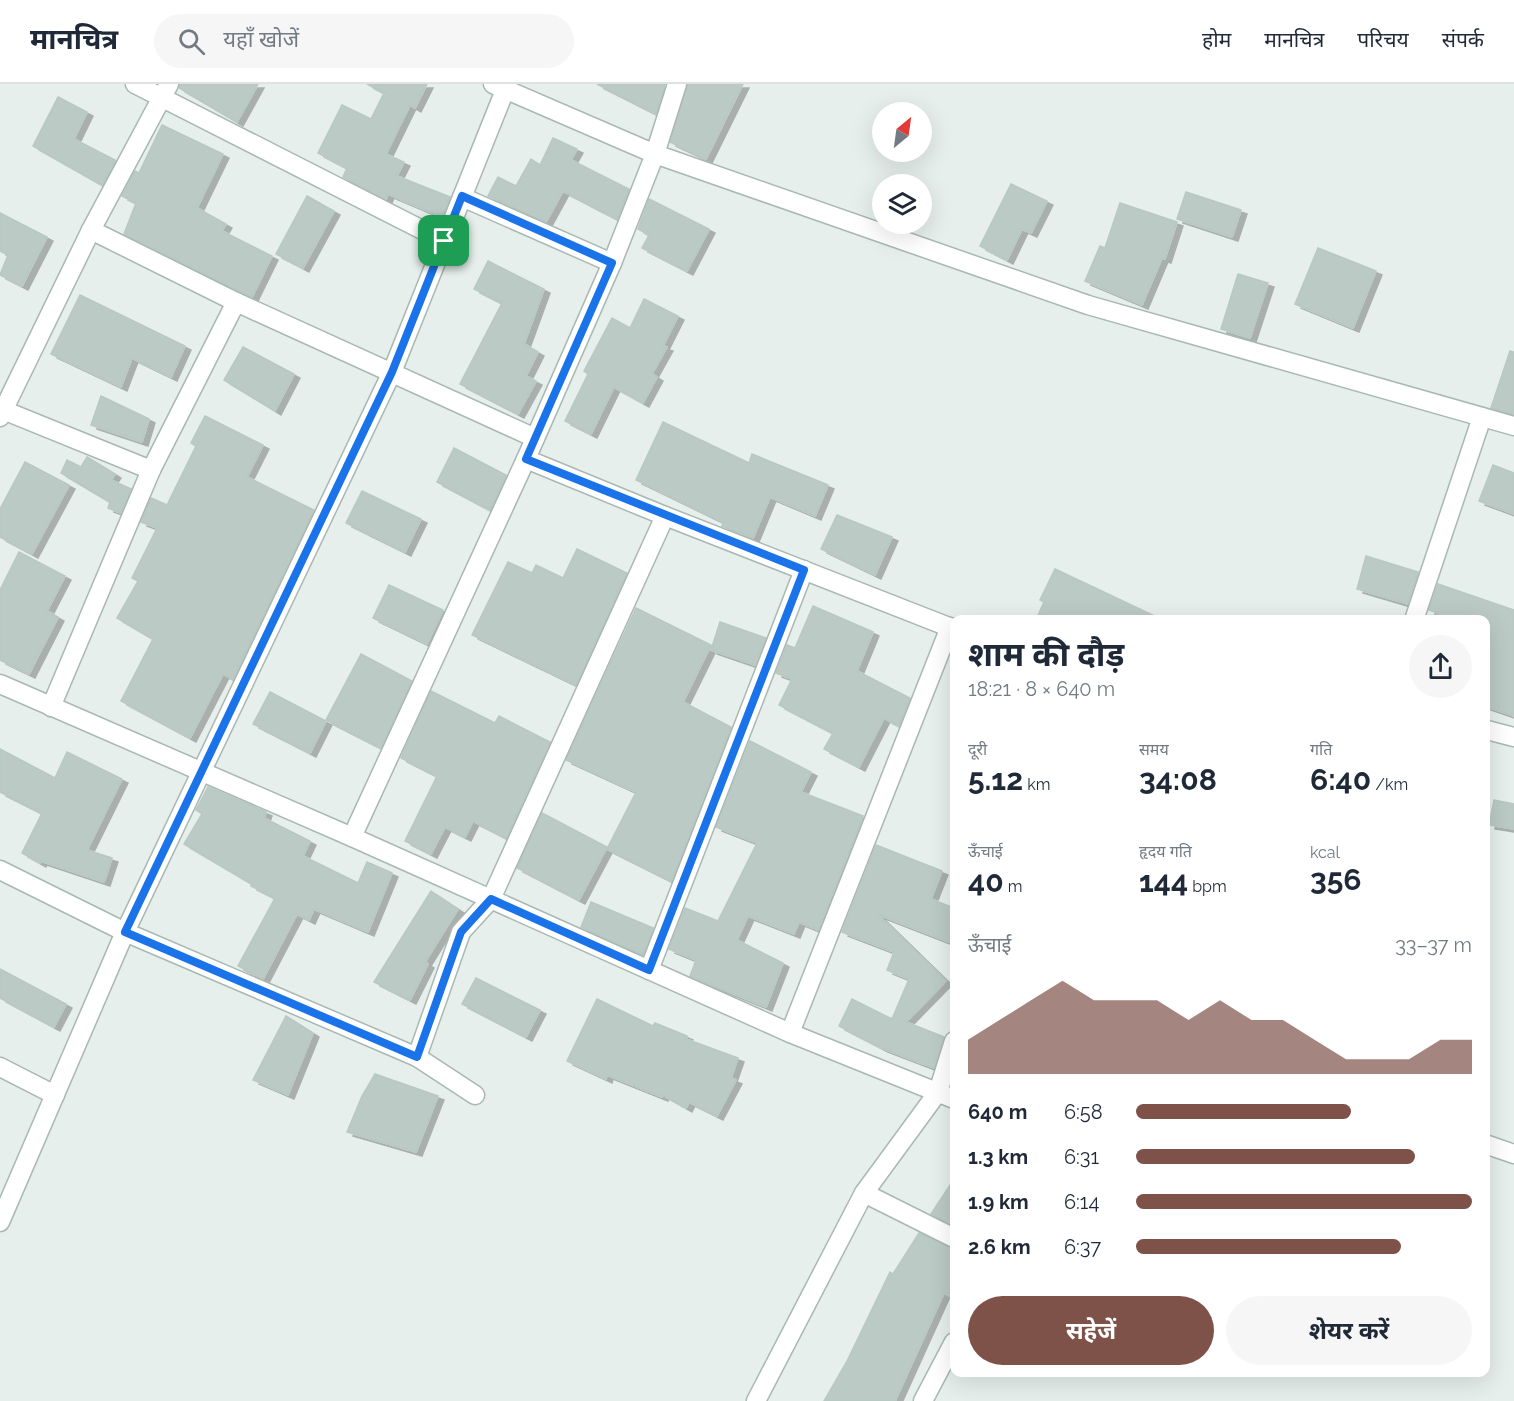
<!DOCTYPE html>
<html lang="hi">
<head>
<meta charset="utf-8">
<style>
	:root { --surface:#fff; --page:#f6f6f7; --text:#1f2937; --muted:#747a83; --line:#e0e1e3; --accent:#7f5249 }
	body { margin:0; font-family:Raleway,"Noto Sans Devanagari",sans-serif; background:var(--page); color:var(--text); height:100vh; display:flex; flex-direction:column; font-size:22px; white-space:nowrap }
	* { box-sizing:border-box; margin:0 }
	p { font-size:20px; color:var(--muted) }
	.icon { flex:none; width:33px; height:33px; fill:none; stroke:currentColor; stroke-width:2; stroke-linecap:round; stroke-linejoin:round }
	.map { position:relative; flex:1; overflow:hidden }
	.details { position:absolute; left:950px; top:531px; width:540px; height:762px; display:flex; flex-direction:column; background:var(--surface); border-radius:12px; box-shadow:0 6px 24px #0002 }
	.details>* { flex:none }
	.needle { width:39px; rotate:29deg }
	.fabs { position:absolute; left:872px; top:18px; display:grid; gap:12px }
	.fabs a { display:grid; place-items:center; width:60px; height:60px; border-radius:50%; background:var(--surface); box-shadow:0 6px 24px #0002; font-size:30px }
	.pin { position:absolute; display:grid; place-items:center; width:51px; height:51px; color:#fff; margin:-26px; border-radius:12px; box-shadow:0 3px 9px #0006 }
	.round { display:grid; place-items:center; flex:none; width:63px; height:63px; border-radius:32px; background:var(--page) }
	.overview { display:flex; align-items:center; justify-content:space-between; height:102px; padding:0 18px }
	h1 { font-size:33px; font-weight:700; line-height:45px }
	.figures { display:grid; grid-template-columns:repeat(3,1fr); gap:9px; height:102px; padding:6px 18px }
	.figures div { display:grid; align-content:center }
	.figures b { font-size:30px; font-weight:700 }
	.figures small { font-size:16px; font-weight:400 }
	.figures p { font-size:16px }
	.chart { height:168px; padding:12px 18px }
	.chart p { display:flex; justify-content:space-between }
	.chart svg { width:100%; height:108px; margin-top:6px; fill:var(--accent); opacity:.7 }
	.cta { display:flex; gap:12px; margin-top:auto; padding:12px 18px }
	.cta a { flex:1; height:69px; border-radius:36px; background:var(--accent); color:#fff; font-size:24px; font-weight:700; line-height:69px; text-align:center }
	.cta a+a { background:var(--page); color:var(--text) }
	ul { padding:0 18px; list-style:none; font-size:20px }
	li { display:grid; grid-template-columns:96px 72px 1fr; align-items:center; height:45px }
	li i { height:15px; border-radius:8px; background:var(--accent) }
	header { display:flex; align-items:center; gap:36px; box-sizing:border-box; height:84px; padding:0 30px; background:var(--surface); border-bottom:2px solid var(--line) }
	header strong { font-size:28px }
	nav { display:flex; gap:33px; margin-inline-start:auto; font-size:21px }
	.search { width:420px; height:54px; background:var(--page); display:flex; align-items:center; gap:15px; box-sizing:border-box; padding:0 21px; border-radius:33px; color:var(--muted); font-size:22px }
	.map>svg:first-child { display:block }
	.building { fill:#bbcac4; stroke:#b8c9c2; stroke-width:1.5; filter:url(#shadow) }
	.lines { fill:none; stroke-linecap:round; stroke-linejoin:round }
	.street-casing { stroke:#a8b8b2; stroke-width:21 }
	.street { stroke:#fff; stroke-width:18 }
	.route-casing { stroke:#fff; stroke-width:12 }
	.route { stroke:#1a73e8; stroke-width:8 }
</style>
</head>
<body>
<header>
<strong>मानचित्र</strong>
<div class="search"><svg class="icon" aria-label="search" viewBox="0 0 24 24"><circle cx="10" cy="10" r="6"/><path d="M15 15l6 6"/></svg>यहाँ खोजें</div>
<nav><a>होम</a><a>मानचित्र</a><a>परिचय</a><a>संपर्क</a></nav>
</header>
<div class="map">
<svg width="1514" height="1317" viewBox="0 0 1514 1317">
	<defs>
		<filter id="shadow"><feDropShadow dx="6" dy="4" stdDeviation="0" flood-color="#0004"/></filter>
	</defs>
	<rect width="100%" height="100%" fill="#e6efeb"/>
	<g class="building">
		<polygon points="180,0 258,0 237,38 179,4"/>
		<polygon points="367,0 427,0 415,24 410,21 386,70 404,78 397,92 450,113 442,133 388,110 386,115 343,93 347,84 318,69 342,21 371,35 383,11 389,14 390,12"/>
		<polygon points="597,0 665,0 656,30"/>
		<polygon points="688,0 743,0 706,75 670,58"/>
		<polygon points="58,13 87,28 74,55 115,76 102,101 33,62"/>
		<polygon points="162,41 223,70 197,124 226,140 222,147 272,172 252,213 124,150 136,119 122,112 135,87 139,89"/>
		<polygon points="553,54 577,65 571,76 629,105 617,135 563,107 546,138 488,112 498,93 516,102 531,75 540,81"/>
		<polygon points="1011,100 1047,117 1031,149 1022,145 1007,176 980,162"/>
		<polygon points="1186,108 1241,126 1232,153 1177,135"/>
		<polygon points="307,112 334,127 303,184 276,170"/>
		<polygon points="649,115 709,145 687,187 642,164 649,151 638,145"/>
		<polygon points="1120,119 1177,138 1165,175 1162,174 1142,221 1085,197 1100,162 1105,164"/>
		<polygon points="0,129 47,153 22,202 0,191 8,171 0,167"/>
		<polygon points="1318,164 1376,187 1353,244 1295,220"/>
		<polygon points="488,177 544,205 524,260 538,268 526,292 536,297 518,330 460,300 502,219 474,205"/>
		<polygon points="1238,190 1268,199 1250,254 1221,245"/>
		<polygon points="80,211 185,262 171,293 132,274 121,303 51,270"/>
		<polygon points="644,215 678,232 663,262 667,263 652,290 657,293 643,319 614,303 591,350 565,337 588,290 584,287 612,234 630,244"/>
		<polygon points="243,263 294,290 275,327 224,296"/>
		<polygon points="1510,267 1514,268 1514,330 1491,324"/>
		<polygon points="101,312 149,335 142,358 91,341"/>
		<polygon points="205,332 263,361 247,393 314,426 233,595 223,590 190,654 121,617 153,555 117,534 138,497 132,494 157,444 141,438 151,414 167,421 196,362 191,359"/>
		<polygon points="663,338 749,379 752,370 828,401 815,432 770,413 753,454 722,442 723,438 636,396"/>
		<polygon points="454,364 506,391 490,426 437,398"/>
		<polygon points="87,373 115,390 111,396 131,405 121,429 108,424 110,418 61,389 67,376 81,383"/>
		<polygon points="25,378 69,401 32,470 0,453 0,425"/>
		<polygon points="1493,381 1514,389 1514,430 1479,417"/>
		<polygon points="362,407 421,435 405,468 346,439"/>
		<polygon points="837,431 892,453 875,491 821,465"/>
		<polygon points="577,465 627,489 576,601 472,551 508,478 532,489 536,481 563,494"/>
		<polygon points="19,468 65,492 47,527 58,533 29,590 0,576 0,506"/>
		<polygon points="1366,472 1418,488 1408,520 1357,505"/>
		<polygon points="1055,485 1163,536 1036,536 1044,518 1040,516"/>
		<polygon points="1438,500 1514,526 1514,632 1485,622 1485,536 1436,536 1438,529 1429,526"/>
		<polygon points="389,501 443,526 427,560 373,534"/>
		<polygon points="813,522 873,548 857,587 910,614 899,642 884,634 859,683 824,665 833,649 779,621 792,595 776,589 787,561 795,564"/>
		<polygon points="636,524 711,561 683,618 731,643 671,797 607,765 636,708 566,676"/>
		<polygon points="720,538 766,554 755,581 711,566"/>
		<polygon points="361,570 412,597 381,664 326,636"/>
		<polygon points="431,607 495,639 499,632 550,658 506,754 473,737 465,753 445,743 431,770 405,757 437,692 401,674"/>
		<polygon points="270,608 326,637 310,669 253,640"/>
		<polygon points="750,657 811,688 801,708 863,732 818,846 799,838 794,850 748,832 737,856 783,879 766,923 690,892 696,876 669,865 685,824 718,837 757,759 716,743"/>
		<polygon points="0,665 55,694 67,668 122,695 87,766 112,774 104,798 41,777 40,779 22,769 42,729 0,708"/>
		<polygon points="208,703 266,728 264,734 310,757 303,772 358,799 367,778 392,789 368,848 314,825 309,836 297,830 263,895 238,882 275,814 251,802 252,800 184,760 202,730 196,726"/>
		<polygon points="1494,716 1514,720 1514,745 1489,741"/>
		<polygon points="542,729 607,763 579,816 517,784"/>
		<polygon points="876,761 942,787 931,815 954,824 954,860 877,830 946,897 906,938 944,953 934,984 882,964 839,942 852,915 892,935 909,895 887,886 894,868 842,848"/>
		<polygon points="431,807 458,825 425,878 428,880 410,916 374,898"/>
		<polygon points="591,818 653,844 643,871 581,843"/>
		<polygon points="0,885 66,920 54,943 0,914"/>
		<polygon points="476,894 540,926 526,953 462,920"/>
		<polygon points="597,915 653,942 655,939 687,952 686,955 738,974 731,994 736,996 717,1032 689,1018 686,1024 663,1011 662,1013 607,991 606,995 567,977"/>
		<polygon points="286,932 313,949 288,1011 253,996"/>
		<polygon points="375,990 438,1012 416,1068 347,1048 362,1012"/>
		<polygon points="954,1095 954,1141 931,1130"/>
		<polygon points="919,1149 954,1165 954,1214 944,1209 895,1317 824,1317 847,1277 890,1188 893,1190"/>
	</g>
	<g class="lines">
		<g class="street-casing">
			<g id="street">
				<polyline points="135,0 444,157"/>
				<polyline points="493,0 655,70 1088,221 1514,342"/>
				<polyline points="677,0 655,70 612,179 526,375 665,432 954,545"/>
				<polyline points="462,113 612,179"/>
				<polyline points="91,146 236,218 535,354"/>
				<polyline points="3,326 151,386"/>
				<polyline points="0,333 91,146 169,0"/>
				<polyline points="1414,536 1482,333"/>
				<polyline points="0,600 352,753 790,949 954,1015"/>
				<polyline points="51,623 151,386 236,218"/>
				<polyline points="1487,646 1514,653"/>
				<polyline points="352,753 526,375"/>
				<polyline points="0,786 125,848 417,973 475,1011"/>
				<polyline points="649,886 804,486"/>
				<polyline points="790,949 950,543"/>
				<polyline points="417,973 461,848 491,815 665,432"/>
				<polyline points="0,983 55,1011"/>
				<polyline points="1485,1060 1514,1070"/>
				<polyline points="864,1109 954,1154"/>
				<polyline points="0,1138 125,848 392,288 505,6"/>
				<polyline points="756,1317 864,1109 938,1008 954,957"/>
				<polyline points="923,1317 954,1258"/>
			</g>
		</g>
		<use href="#street" class="street"/>
	</g>
	<g class="lines">
		<g class="route-casing">
			<polygon id="route" points="462,112 612,179 526,375 804,486 649,886 491,815 461,848 417,973 125,848 392,288"/>
		</g>
		<use href="#route" class="route"/>
	</g>
</svg>
<div class="fabs">
<a><svg class="needle" viewBox="-14 -14 28 28"><path d="M0-13l5 13h-10z" fill="#e53935"/><path d="M0 13l5-13h-10z" fill="#747a83"/></svg></a>
<a><svg class="icon" aria-label="layers" viewBox="0 0 24 24"><path d="M12 4l9 5-9 5-9-5zM3 14l9 5 9-5"/></svg></a>
</div>
<div class="pin" style="left:444px;top:157px;background:#1e9e55"><svg class="icon" aria-label="arrive" viewBox="0 0 24 24"><path d="M6 21V4h12l-3 4 3 4H6"/></svg></div>
<section class="details">
<div class="overview"><div><h1>शाम की दौड़</h1><p>18:21 · 8 × 640 m</p></div><a class="round"><svg class="icon" aria-label="share" viewBox="0 0 24 24"><path d="M12 15V3M7 8l5-5 5 5M5 13v7h14v-7"/></svg></a></div>
<div class="figures">
<div><p>दूरी</p><b>5.12<small> km</small></b></div>
<div><p>समय</p><b>34:08</b></div>
<div><p>गति</p><b>6:40<small> /km</small></b></div>
</div>
<div class="figures">
<div><p>ऊँचाई</p><b>40<small> m</small></b></div>
<div><p>हृदय गति</p><b>144<small> bpm</small></b></div>
<div><p>kcal</p><b>356</b></div>
</div>
<div class="chart"><p><span>ऊँचाई</span>33–37 m</p>
<svg viewBox="0 0 160 44" preserveAspectRatio="none"><path d="M0 44V30L10 22L20 14L30 6L40 14L50 14L60 14L70 22L80 14L90 22L100 22L110 30L120 38L130 38L140 38L150 30L160 30V44z"/></svg>
</div>
<ul>
<li><b>640 m</b>6:58<i style="width:64%"></i></li>
<li><b>1.3 km</b>6:31<i style="width:83%"></i></li>
<li><b>1.9 km</b>6:14<i style="width:100%"></i></li>
<li><b>2.6 km</b>6:37<i style="width:79%"></i></li>
</ul>
<div class="cta"><a>सहेजें</a><a>शेयर करें</a></div>
</section>
</div>
</body>
</html>
